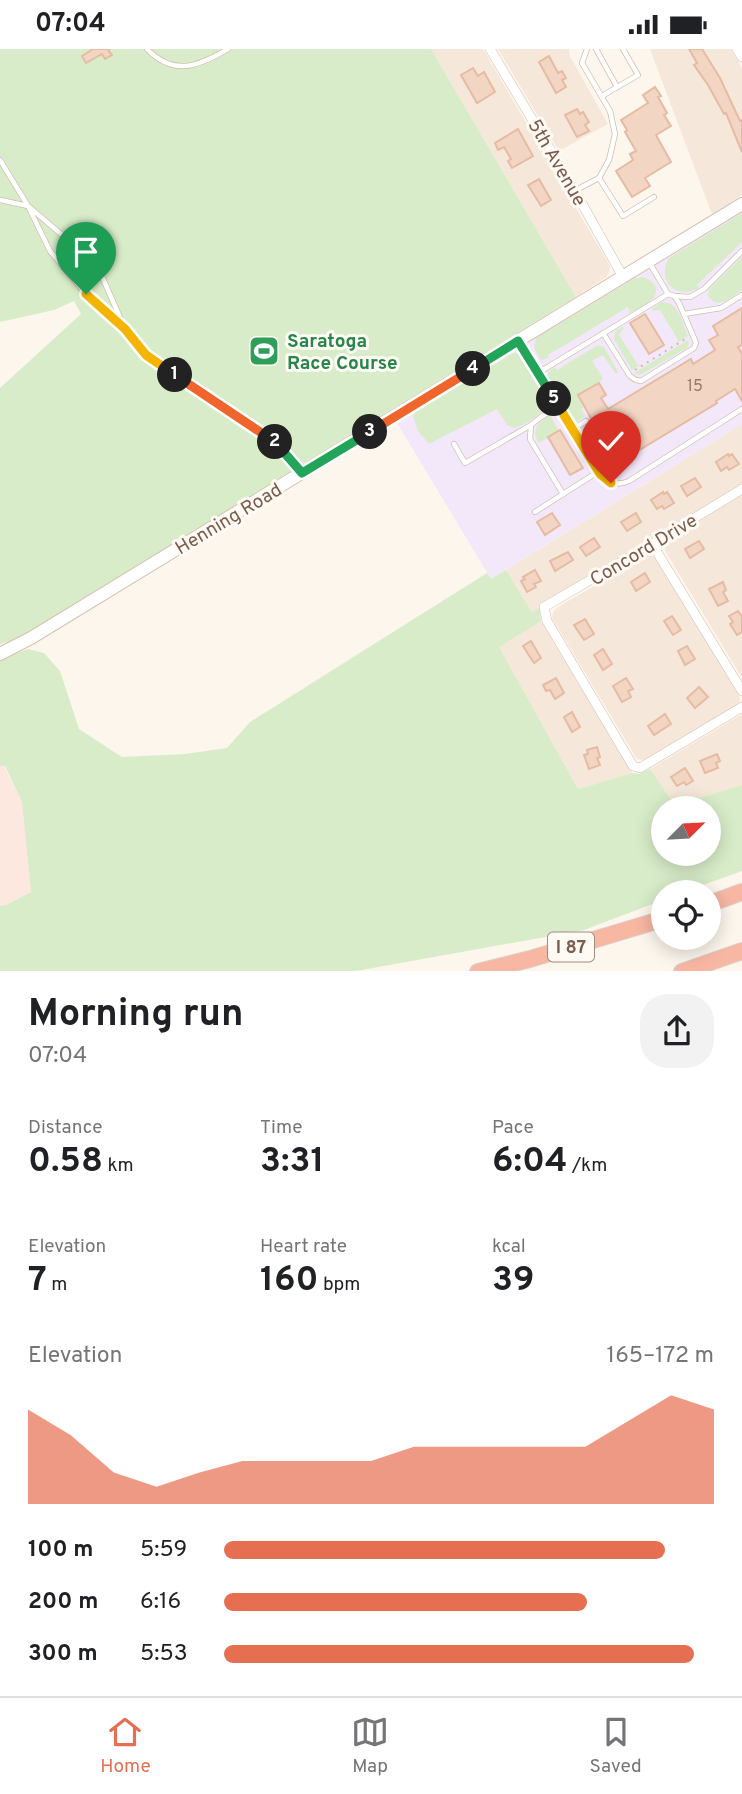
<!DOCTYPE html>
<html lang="en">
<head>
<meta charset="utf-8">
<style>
	:root { --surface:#fff; --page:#f2f2f2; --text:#202124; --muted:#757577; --line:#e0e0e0; --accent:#e76f51 }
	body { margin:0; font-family:Overpass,sans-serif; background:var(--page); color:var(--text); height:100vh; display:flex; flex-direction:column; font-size:26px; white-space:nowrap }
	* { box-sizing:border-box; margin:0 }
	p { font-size:23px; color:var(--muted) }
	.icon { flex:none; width:38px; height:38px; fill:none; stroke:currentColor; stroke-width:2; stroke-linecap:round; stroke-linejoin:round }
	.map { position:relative; height:922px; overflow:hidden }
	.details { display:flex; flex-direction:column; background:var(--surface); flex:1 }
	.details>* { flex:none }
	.needle { width:46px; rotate:66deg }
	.fabs { position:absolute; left:651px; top:747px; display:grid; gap:14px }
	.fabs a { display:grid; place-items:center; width:70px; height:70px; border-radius:50%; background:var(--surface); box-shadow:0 4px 18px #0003; font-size:35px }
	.pin { position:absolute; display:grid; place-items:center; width:60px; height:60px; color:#fff; margin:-72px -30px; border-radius:50% 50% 50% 0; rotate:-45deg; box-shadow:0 0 7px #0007 }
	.pin .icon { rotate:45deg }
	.km { position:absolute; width:35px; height:35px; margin:-18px; border-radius:50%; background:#222; color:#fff; font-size:19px; line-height:35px; text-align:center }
	.round { display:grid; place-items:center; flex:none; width:74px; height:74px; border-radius:28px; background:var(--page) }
	.head { display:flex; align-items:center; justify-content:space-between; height:119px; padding:0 28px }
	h1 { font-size:38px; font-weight:700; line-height:52px }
	.figures { display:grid; grid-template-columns:repeat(3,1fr); gap:10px; height:119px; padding:7px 28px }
	.figures div { display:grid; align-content:center }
	.figures b { font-size:35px; font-weight:700 }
	.figures small { font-size:19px; font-weight:400 }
	.figures p { font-size:19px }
	.chart { height:196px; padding:14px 28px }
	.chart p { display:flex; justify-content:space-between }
	.chart svg { width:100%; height:126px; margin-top:7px; fill:var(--accent); opacity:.7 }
	ul { padding:0 28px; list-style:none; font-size:23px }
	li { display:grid; grid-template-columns:112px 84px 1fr; align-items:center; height:52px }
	li i { height:18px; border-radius:9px; background:var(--accent) }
	.status { display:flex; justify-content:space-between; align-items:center; height:49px; padding:0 35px; background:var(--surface); direction:ltr }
	.status svg { height:19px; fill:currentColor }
	.menu { display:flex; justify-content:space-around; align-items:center; height:98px; border-top:2px solid var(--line); background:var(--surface); font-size:19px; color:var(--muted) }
	.menu a { display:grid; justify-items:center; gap:4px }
	.menu .selected { color:var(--accent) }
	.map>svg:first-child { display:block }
	.residential { fill:#f5e8da }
	.commercial { fill:#fde8e0 }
	.education { fill:#f3e8fa }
	.green { fill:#d8ecc9; fill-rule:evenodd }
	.building { fill:#f3d5c3; stroke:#e6bba3; stroke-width:2 }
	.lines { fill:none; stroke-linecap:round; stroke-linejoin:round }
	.lane-casing { stroke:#d1beb0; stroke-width:6 }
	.street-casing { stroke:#d1beb0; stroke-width:10 }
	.secondary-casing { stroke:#d6c0b0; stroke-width:14 }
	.highway-casing { stroke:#dad1cd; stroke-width:18 }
	.path { stroke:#d9b8a5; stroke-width:2; stroke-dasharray:2 5; stroke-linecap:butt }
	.lane { stroke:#fff; stroke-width:4.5 }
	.street { stroke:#fff; stroke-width:9 }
	.secondary { stroke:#fff; stroke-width:12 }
	.highway { stroke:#f7b7a3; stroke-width:16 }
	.split-1-casing { stroke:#fff; stroke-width:14 }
	.split-2-casing { stroke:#fff; stroke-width:14 }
	.split-3-casing { stroke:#fff; stroke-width:14 }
	.split-4-casing { stroke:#fff; stroke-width:14 }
	.split-5-casing { stroke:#fff; stroke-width:14 }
	.split-6-casing { stroke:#fff; stroke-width:14 }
	.split-1 { stroke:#f5b400; stroke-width:9 }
	.split-2 { stroke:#f0652b; stroke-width:9 }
	.split-3 { stroke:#22a559; stroke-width:9 }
	.split-4 { stroke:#f0652b; stroke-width:9 }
	.split-5 { stroke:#22a559; stroke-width:9 }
	.split-6 { stroke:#f5b400; stroke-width:9 }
	.labels { text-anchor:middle; stroke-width:6; stroke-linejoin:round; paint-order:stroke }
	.number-label { font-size:16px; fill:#987a6a }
	.shield { fill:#fffaf3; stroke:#a28b7f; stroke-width:2 }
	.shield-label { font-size:18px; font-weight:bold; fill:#7a5c4d }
	.street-label { font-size:19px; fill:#7a5c4d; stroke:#fffaf3 }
	.leisure-label { font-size:19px; font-weight:bold; fill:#27864d; stroke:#fffaf3; text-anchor:start }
</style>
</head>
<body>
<div class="status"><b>07:04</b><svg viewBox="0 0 49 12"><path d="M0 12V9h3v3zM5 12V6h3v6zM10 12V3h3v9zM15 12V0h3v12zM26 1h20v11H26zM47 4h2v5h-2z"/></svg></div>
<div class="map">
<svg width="742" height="923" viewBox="0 0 742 923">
	<rect width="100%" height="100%" fill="#fdf6ec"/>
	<g class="residential">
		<polygon points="431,0 483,0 610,217 609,224 605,229 576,248"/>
		<polygon points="498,0 569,0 570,7 608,75 559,102"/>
		<polygon points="650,0 731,0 742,19 742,146 712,165"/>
		<polygon points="742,375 742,434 532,563 506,521"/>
		<polygon points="742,446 742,629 666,503 665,498 667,493 675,487"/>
		<polygon points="649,505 657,510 661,516 739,646 740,652 737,656 648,710 643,711 637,710 552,569 553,563 558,558"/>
		<polygon points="541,572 632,724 578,740 498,597"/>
		<polygon points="742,665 742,736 689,752 672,752 650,720"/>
	</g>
	<polygon class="commercial" points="0,717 4,717 22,753 31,843 6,856 0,857"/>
	<polygon class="education" points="742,163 742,375 491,530 397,374"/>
	<g class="green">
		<polygon points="0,0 431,0 576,248 87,547 15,591 0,595 0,339 81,265 74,252 54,261 0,273"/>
		<path d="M 742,164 L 742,193 L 697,236 L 699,239 C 676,251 656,232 669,209 Z"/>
		<path d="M 742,208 L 742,241 C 731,248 717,262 708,247 L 709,240 Z"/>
		<path d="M 642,228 C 649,230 654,232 656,239 C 658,252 639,259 630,264 L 628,258 L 548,306 L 549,309 L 541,311 L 534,299 L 536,289 L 635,229 Z"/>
		<path d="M 662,253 C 679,253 682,274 688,287 L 677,294 L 678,291 L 660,261 L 653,262 L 652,260 Z"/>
		<polygon points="622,278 624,279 619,286 638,316 642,315 632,321 614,290 615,282"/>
		<polygon points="688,291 689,295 687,299 644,324 640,326 634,324"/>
		<polygon points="598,296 604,298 618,323 616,325 603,306 592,312 603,329 601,332 579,346 585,357 581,360 585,367 573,375 548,332 548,324 554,318 557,321"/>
		<path d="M 513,304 L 518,304 L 523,306 L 549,350 C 547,363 527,375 514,379 L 507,376 L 497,360 L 429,395 L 418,382 L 412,364 Z"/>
		<path d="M 550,366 L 559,382 L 539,394 C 530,382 539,372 550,366 Z"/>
		<path d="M 506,521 L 532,563 L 542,557 L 540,565 L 541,572 L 499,598 L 578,740 L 632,724 L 639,725 L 650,720 L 672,752 L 689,752 L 742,736 L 742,822 L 684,843 L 663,844 L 663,851 L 584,881 L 356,922 L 0,922 L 0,857 L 6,856 L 31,843 L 22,753 L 5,717 L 0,717 L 0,610 L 28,600 L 44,604 L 60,622 L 79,680 L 122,708 L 185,705 L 227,699 L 250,673 L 487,524 L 491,530 ZM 663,760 L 709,760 L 709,805 L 663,805 Z"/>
	</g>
	<g class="building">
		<polygon points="93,0 110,0 108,1 112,6 105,10 102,5 86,14 82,7"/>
		<polygon points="689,0 702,0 720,29 740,72 742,71 742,103 726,64 724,65 708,36 694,16 697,14"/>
		<polygon points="549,7 558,24 562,22 566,29 562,31 566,38 556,44 539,13"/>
		<polygon points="473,19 478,27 484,23 495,43 477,54 461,26"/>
		<polygon points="655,38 661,47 658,48 667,64 664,66 671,77 656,86 671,113 645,129 650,137 632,148 616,122 633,111 630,105 636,102 625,83 627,81 621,71 648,54 643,46"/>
		<polygon points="577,60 580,65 583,63 589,73 585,76 589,82 577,88 565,66"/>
		<polygon points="518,80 533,107 512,119 508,112 511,110 504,98 498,101 495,94"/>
		<polygon points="539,130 551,151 541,157 528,136"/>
		<polygon points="742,259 742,296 738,298 742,305 742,352 735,340 716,352 717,354 623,411 597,368 592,371 578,346 599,334 606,346 601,349 608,360 691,310 693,315 715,301 709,291 718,286 713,277"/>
		<polygon points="645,265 664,296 649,305 630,274"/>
		<polygon points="560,381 583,419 570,426 548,388"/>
		<polygon points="728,405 729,407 732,405 739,415 729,421 727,418 721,422 716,413"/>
		<polygon points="695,429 701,438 687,447 681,437"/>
		<polygon points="663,443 664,445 667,443 674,454 664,460 662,457 657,460 651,451"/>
		<polygon points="552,464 560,476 545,486 537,473"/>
		<polygon points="636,464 641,473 627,482 621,473"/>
		<polygon points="594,489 600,498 586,507 580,498"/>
		<polygon points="699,492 704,500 690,509 685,500"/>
		<polygon points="568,503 573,511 555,522 550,512"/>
		<polygon points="535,521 541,532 534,535 536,538 527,543 521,532 525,530 523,528"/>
		<polygon points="645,524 650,533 636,542 631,533"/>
		<polygon points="723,533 726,541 723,543 728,552 718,557 709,540"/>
		<polygon points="738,562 742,568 742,583 737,586 730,575 733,573 729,567"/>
		<polygon points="672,567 681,581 673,586 664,572"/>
		<polygon points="585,570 594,585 584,591 574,576"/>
		<polygon points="531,592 541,609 534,614 523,597"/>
		<polygon points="687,597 695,610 685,616 678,602"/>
		<polygon points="603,600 612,615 603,621 594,606"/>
		<polygon points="556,629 564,644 555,650 550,641 546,642 543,636"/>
		<polygon points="626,629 633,640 628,642 631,648 622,653 613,637"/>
		<polygon points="699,638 708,648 695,659 687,649"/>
		<polygon points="572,663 580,678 572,683 564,668"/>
		<polygon points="665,665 671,675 654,686 648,677"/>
		<polygon points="597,698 600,708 597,709 600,716 589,720 584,706 588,705 587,701"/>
		<polygon points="717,705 720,712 716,714 718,719 705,724 700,712"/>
		<polygon points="685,719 693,732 686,736 684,733 677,737 671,728"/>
	</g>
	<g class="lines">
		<g class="lane-casing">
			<g id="lane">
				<path d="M 147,0 C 174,28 199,17 228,0"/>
				<polyline points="596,0 617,38"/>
				<polyline points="602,47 638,26 623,0"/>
				<polyline points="0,111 28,157 74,196 101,225 125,280 146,306 186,334 272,390 300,421"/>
				<polyline points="599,129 623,167 654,148"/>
				<polyline points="576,141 599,129 609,111 615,85 610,62 582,14 587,0"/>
				<polyline points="0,151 28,157 50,202 86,245 124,278"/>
				<polyline points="674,247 690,248 704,240 742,202"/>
				<polyline points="684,265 721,259 742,246"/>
				<polyline points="603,284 630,327 636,331 641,332 694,299 696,294 694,289 679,254 674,247 668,245 649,213"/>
				<path d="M 519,293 L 600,425 C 608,434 618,437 629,432 L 742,360"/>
				<polyline points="538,324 668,245"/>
				<polyline points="531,376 530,390 563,445 612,414 586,372 573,380"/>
				<polyline points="454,395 465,414 531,376 541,368 558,357"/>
				<polyline points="535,463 563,445"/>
			</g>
		</g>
		<g class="street-casing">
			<g id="street">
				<polyline points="490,0 575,142 623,228"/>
				<polyline points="737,0 742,8"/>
				<polyline points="742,440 652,495 544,558 547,572 633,717 640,719 742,658"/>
				<polyline points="652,495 742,642"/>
			</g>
		</g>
		<g class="secondary-casing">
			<polyline id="secondary" points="0,605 31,589 742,155"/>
		</g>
		<g class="highway-casing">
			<g id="highway">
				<polyline points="709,855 742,843"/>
				<polyline points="478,923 530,910 663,870"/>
				<polyline points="682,923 742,902"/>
			</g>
		</g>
		<polyline class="path" points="635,321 687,289"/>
		<use href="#lane" class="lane"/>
		<use href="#street" class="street"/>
		<use href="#secondary" class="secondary"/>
		<use href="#highway" class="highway"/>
	</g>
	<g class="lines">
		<g class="split-1-casing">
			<polyline id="split-1" points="86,245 125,280 146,306 175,326"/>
		</g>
		<g class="split-2-casing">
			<polyline id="split-2" points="175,326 275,393"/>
		</g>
		<g class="split-3-casing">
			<polyline id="split-3" points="275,393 302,424 370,383"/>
		</g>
		<g class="split-4-casing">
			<polyline id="split-4" points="370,383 473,320"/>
		</g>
		<g class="split-5-casing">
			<polyline id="split-5" points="473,320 518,292 554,350"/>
		</g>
		<g class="split-6-casing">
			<polyline id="split-6" points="554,350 600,425 611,434"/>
		</g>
		<use href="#split-1" class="split-1"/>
		<use href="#split-2" class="split-2"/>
		<use href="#split-3" class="split-3"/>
		<use href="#split-4" class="split-4"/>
		<use href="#split-5" class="split-5"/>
		<use href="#split-6" class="split-6"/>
	</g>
	<defs>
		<g id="stadium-square" transform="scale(1.575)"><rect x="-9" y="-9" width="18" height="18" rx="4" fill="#2e9e5b" stroke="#fffaf3"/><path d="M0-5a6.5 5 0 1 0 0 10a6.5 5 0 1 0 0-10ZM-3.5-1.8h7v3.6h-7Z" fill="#fff"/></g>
	</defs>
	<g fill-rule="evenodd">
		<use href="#stadium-square" x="264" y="302"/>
	</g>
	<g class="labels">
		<g class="number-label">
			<text x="695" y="342">15</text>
		</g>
		<rect class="shield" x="548" y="883.5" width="46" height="29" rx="5"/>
		<g class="shield-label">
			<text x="571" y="904">I 87</text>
		</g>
		<g class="street-label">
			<text transform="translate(558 113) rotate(60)" y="7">5th Avenue</text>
			<text transform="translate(228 469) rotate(-31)" y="7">Henning Road</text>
			<text transform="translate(643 500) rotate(-31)" y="7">Concord Drive</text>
		</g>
		<g class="leisure-label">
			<text x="287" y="298">Saratoga<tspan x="287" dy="22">Race Course</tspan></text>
		</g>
	</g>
</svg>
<div class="fabs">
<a><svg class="needle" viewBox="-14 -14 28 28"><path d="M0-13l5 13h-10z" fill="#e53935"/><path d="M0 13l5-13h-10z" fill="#757577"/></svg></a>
<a><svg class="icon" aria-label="locate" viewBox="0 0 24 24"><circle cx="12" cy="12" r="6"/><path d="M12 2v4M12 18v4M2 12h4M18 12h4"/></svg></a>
</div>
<div class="pin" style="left:86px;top:245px;background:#1e9e55"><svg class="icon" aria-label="arrive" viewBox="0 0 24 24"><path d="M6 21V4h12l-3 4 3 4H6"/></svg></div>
<div class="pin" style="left:611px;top:434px;background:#d93025"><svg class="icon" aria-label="check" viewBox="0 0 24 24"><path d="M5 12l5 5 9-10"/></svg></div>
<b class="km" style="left:175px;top:326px">1</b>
<b class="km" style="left:275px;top:393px">2</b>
<b class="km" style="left:370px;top:383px">3</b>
<b class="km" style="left:473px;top:320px">4</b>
<b class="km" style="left:554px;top:350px">5</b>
</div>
<section class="details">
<div class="head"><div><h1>Morning run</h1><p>07:04</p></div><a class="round"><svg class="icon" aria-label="share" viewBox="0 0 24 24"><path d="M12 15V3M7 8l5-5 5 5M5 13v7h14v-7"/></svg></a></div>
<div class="figures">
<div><p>Distance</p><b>0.58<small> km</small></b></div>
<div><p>Time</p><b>3:31</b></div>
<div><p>Pace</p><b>6:04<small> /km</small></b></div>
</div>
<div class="figures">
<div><p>Elevation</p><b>7<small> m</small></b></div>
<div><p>Heart rate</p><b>160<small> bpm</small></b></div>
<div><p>kcal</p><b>39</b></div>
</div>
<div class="chart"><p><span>Elevation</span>165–172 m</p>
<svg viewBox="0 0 160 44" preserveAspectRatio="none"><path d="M0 44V11L10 20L20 33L30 38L40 33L50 29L60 29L70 29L80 29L90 24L100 24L110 24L120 24L130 24L140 15L150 6L160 11V44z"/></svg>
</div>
<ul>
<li><b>100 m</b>5:59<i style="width:90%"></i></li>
<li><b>200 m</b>6:16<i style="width:74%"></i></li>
<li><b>300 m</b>5:53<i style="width:96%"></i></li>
</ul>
</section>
<nav class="menu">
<a class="selected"><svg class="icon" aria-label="home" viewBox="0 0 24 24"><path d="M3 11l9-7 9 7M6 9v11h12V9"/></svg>Home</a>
<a><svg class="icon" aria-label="map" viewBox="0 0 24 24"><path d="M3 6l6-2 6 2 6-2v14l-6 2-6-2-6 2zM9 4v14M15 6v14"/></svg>Map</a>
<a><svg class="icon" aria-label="saved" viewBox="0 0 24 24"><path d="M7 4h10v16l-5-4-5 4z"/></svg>Saved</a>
</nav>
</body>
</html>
